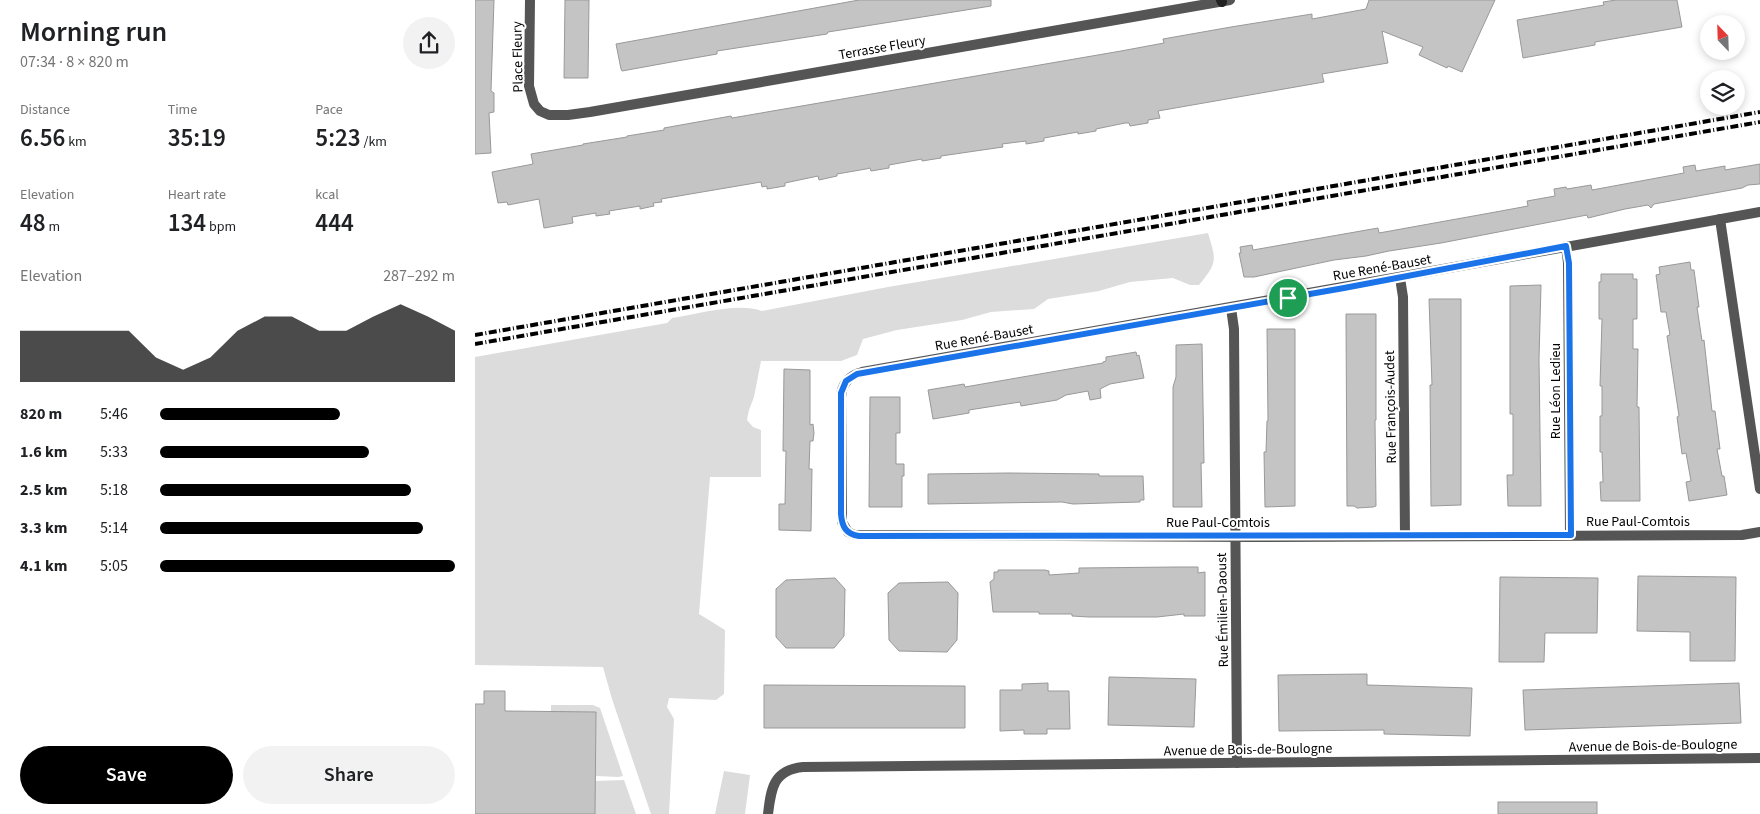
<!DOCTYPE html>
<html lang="en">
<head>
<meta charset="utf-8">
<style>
	:root { --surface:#fff; --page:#f2f2f2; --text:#202124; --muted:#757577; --accent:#000 }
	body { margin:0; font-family:"Source Sans 3",sans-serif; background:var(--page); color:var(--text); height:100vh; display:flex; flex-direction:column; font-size:19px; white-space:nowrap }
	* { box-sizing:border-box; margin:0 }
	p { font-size:16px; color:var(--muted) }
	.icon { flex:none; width:28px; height:28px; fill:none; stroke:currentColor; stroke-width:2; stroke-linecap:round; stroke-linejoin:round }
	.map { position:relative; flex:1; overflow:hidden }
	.drawer { display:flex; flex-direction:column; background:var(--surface); width:475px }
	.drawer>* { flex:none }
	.needle { width:32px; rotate:337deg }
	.controls { position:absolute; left:1225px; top:15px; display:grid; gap:10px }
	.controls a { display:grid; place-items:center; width:45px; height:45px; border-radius:50%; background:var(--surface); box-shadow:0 2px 8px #0003; font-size:25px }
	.pin { position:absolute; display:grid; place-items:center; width:42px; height:42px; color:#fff; margin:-21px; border:2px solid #fff; border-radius:50%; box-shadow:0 1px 5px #0007 }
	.round { display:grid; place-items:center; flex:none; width:52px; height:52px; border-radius:26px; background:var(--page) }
	.head { display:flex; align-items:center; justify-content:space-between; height:85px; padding:0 20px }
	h1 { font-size:28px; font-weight:600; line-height:38px }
	.figures { display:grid; grid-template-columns:repeat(3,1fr); gap:8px; height:85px; padding:5px 20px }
	.figures div { display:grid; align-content:center }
	.figures b { font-size:25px; font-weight:600 }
	.figures small { font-size:14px; font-weight:400 }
	.figures p { font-size:14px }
	.chart { height:140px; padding:10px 20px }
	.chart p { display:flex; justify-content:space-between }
	.chart svg { width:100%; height:90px; margin-top:5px; fill:var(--accent); opacity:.7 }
	.cta { display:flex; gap:10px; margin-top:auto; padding:10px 20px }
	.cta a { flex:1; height:58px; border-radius:30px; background:var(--accent); color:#fff; font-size:20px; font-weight:600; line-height:58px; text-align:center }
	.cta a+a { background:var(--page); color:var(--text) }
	ul { padding:0 20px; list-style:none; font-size:16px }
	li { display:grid; grid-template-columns:80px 60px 1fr; align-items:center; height:38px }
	li i { height:12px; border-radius:6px; background:var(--accent) }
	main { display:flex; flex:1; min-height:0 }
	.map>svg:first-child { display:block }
	.green { fill:#dcdcdc }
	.building { fill:#c4c4c4; stroke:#999 }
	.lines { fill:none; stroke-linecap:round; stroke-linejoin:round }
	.street { stroke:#555; stroke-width:10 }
	.secondary { stroke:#222; stroke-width:10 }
	.rail { stroke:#000; stroke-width:4; stroke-dasharray:8 2.5 1 2.5; stroke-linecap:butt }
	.route-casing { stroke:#fff; stroke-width:10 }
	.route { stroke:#1a73e8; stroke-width:6 }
	.labels { text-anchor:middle; stroke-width:4; stroke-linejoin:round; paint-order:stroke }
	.street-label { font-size:14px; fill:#000; stroke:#fff }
</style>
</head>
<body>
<main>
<section class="drawer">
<div class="head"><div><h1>Morning run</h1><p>07:34 · 8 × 820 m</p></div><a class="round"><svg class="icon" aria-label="share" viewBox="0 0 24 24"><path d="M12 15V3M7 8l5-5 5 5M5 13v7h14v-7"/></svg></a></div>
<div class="figures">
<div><p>Distance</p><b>6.56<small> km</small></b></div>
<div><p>Time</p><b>35:19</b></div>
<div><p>Pace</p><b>5:23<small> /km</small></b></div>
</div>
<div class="figures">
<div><p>Elevation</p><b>48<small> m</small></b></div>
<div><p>Heart rate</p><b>134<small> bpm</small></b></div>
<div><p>kcal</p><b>444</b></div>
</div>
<div class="chart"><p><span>Elevation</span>287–292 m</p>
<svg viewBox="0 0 160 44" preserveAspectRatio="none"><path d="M0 44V19L10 19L20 19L30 19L40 19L50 32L60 38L70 32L80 19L90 12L100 12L110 19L120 19L130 12L140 6L150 12L160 19V44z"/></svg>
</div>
<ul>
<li><b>820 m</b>5:46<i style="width:61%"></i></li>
<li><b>1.6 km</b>5:33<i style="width:71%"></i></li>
<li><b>2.5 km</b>5:18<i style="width:85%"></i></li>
<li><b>3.3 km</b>5:14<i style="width:89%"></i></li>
<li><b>4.1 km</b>5:05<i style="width:100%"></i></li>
</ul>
<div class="cta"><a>Save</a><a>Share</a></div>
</section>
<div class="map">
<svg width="1285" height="814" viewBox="0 0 1285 814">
	<rect width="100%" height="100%" fill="#fff"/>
	<g class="green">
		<path d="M 733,233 C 741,260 743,262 724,285 L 715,285 L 698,278 L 655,282 L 624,291 L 573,299 L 559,309 L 516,312 L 487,320 L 422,330 L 388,339 L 382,355 L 366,361 L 286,361 L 279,397 L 274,410 L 272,420 L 278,427 L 286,430 L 286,477 L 235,477 L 224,614 L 250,630 L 249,694 L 241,700 L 194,698 L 192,707 L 199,719 L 194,814 L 176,814 L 137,699 L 128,667 L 0,665 L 0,357 L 192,323 L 197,318 C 223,314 263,302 287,311 L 413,287 Z"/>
		<polygon points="76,705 118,705 125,708 148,776 143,777 121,776 121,712 76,712"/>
		<polygon points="249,771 275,775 270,814 240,814"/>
		<polygon points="149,780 161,814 120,814 120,781"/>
	</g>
	<g class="building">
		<polygon points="0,0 19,0 16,91 19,93 19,112 14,113 16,153 0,154"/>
		<polygon points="90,0 114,0 113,78 89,78"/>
		<polygon points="384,0 516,0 516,6 353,32 352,34 242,51 242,54 202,61 147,71 146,69 141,44"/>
		<polygon points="894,0 1020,0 987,72 973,66 972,68 944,55 948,47 907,31 913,63 847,74 849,82 683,111 685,118 673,120 673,123 655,126 654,123 650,123 621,129 621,131 603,134 603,132 569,138 569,141 551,144 551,141 527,144 528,147 466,156 466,158 447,161 447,159 414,165 414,168 396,171 395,168 391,169 362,174 362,176 344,180 343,176 310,183 310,186 292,189 292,186 287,187 286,182 186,199 187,202 178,203 179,206 165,209 165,206 134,211 135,214 121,216 121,213 97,217 98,223 69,228 64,199 33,205 32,202 23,203 17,172 58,164 56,154 108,145 108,144 152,137 152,136 189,130 189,128 256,116 257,118 646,51 689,43 688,39 756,27 837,14 837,19 891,9"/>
		<polygon points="1141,0 1202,0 1207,27 1120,42 1120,45 1048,58 1042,20 1129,5 1128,2"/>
		<polygon points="1285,164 1285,184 1273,185 1267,188 1179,204 1176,208 1173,205 1150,209 1113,218 1112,215 966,243 914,251 891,256 859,260 779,277 769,277 764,253 766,253 765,247 777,245 778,250 903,228 904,233 1026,211 1053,206 1052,201 1080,196 1079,189 1091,187 1092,189 1116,185 1117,190 1209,173 1208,167 1220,165 1221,171 1250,166 1250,170"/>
		<polygon points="1215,262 1216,270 1219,270 1224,307 1222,307 1227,341 1229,340 1237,411 1240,411 1245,449 1242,449 1247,476 1249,476 1252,495 1214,501 1211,482 1216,481 1211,453 1207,454 1202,417 1204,416 1192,336 1195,335 1191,312 1186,312 1181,275 1185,274 1184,267"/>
		<polygon points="1126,274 1158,274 1158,279 1162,279 1162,319 1158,319 1158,349 1163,349 1162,407 1164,407 1165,501 1126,501 1125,482 1128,482 1127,452 1125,452 1125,416 1127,416 1127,386 1125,386 1127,319 1124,319 1124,282 1126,282"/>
		<polygon points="1066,285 1064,359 1066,506 1033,506 1032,475 1038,475 1038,414 1035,414 1035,286"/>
		<polygon points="954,299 986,299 986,505 956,506 955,385 957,385"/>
		<polygon points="871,314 901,314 901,420 900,420 901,506 898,507 882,508 879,506 872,506"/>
		<polygon points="792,329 820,329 820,506 790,507 789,452 791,452 792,421 793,421"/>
		<polygon points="727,344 729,463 726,463 727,507 698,507 698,387 701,377 701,345"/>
		<polygon points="661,352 662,356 664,355 669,378 635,384 625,389 626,398 615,400 613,391 591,395 582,400 546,406 545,402 494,410 494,413 458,419 453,390 489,384 490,387 628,363 628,362 631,361 631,357"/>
		<polygon points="309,369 335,370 335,425 338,424 339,433 338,441 335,441 334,469 337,469 336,531 304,530 304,504 310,504 311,451 308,451"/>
		<polygon points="395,397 425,397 425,433 421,433 421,464 429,464 429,476 427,476 427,507 394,507"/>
		<polygon points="534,473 624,474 624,476 668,476 669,500 665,500 665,502 598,504 587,502 453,504 453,474"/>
		<polygon points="702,567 723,567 723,573 730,572 730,616 709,616 709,614 682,617 614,617 597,616 597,614 564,614 564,612 518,612 515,582 519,579 519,572 523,572 523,570 570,570 574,571 574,575 604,573 604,568"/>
		<polygon points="1163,576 1261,577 1260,661 1215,661 1215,632 1162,631"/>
		<polygon points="1025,577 1123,578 1122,633 1070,633 1069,662 1024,662"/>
		<polygon points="360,578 370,589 369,636 359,648 311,648 301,637 301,589 311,580"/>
		<polygon points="473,582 483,593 482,640 472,652 424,651 414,640 413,593 424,583"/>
		<polygon points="892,674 892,685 997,688 995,736 909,734 909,730 804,731 803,675"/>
		<polygon points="634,677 721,679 719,727 633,725"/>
		<polygon points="573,683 573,691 594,691 595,729 572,729 572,734 549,734 549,730 525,731 525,690 547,690 547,684"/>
		<polygon points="1264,683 1266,723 1050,730 1048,690"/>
		<polygon points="289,685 490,686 490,728 289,728"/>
		<polygon points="9,691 30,691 30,711 121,712 120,814 0,814 0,704 9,704"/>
		<rect x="1023" y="802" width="99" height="12"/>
	</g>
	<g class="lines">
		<g class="street">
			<polyline points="55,0 54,86 59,104 65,111 74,115 93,115 115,112 755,0"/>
			<path d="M 1285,212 C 986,266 686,320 387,372 C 374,375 366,385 366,398 L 367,522 L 373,532 L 380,535 L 776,537 L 1267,535 L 1285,532"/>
			<polyline points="1245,219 1285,489"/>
			<polyline points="1091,246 1093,263 1095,535"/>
			<polyline points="925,278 928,297 930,536"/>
			<polyline points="756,308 759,329 762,763"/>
			<path d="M 293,814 C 296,789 298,770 328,767 L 1285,758"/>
		</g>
		<polyline class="secondary" points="746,0 747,2"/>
		<g class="rail">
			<polyline points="0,335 1285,112"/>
			<polyline points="0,344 1285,122"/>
		</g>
	</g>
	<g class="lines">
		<g class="route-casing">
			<path id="route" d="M 1091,246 L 1094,263 L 1096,535 L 384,536 C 371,534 367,527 366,514 L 366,393 L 371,381 L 382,374 L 869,288 Z"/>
		</g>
		<use href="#route" class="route"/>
	</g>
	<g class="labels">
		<g class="street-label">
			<text transform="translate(407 47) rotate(-10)" y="5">Terrasse Fleury</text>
			<text transform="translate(42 57) rotate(-91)" y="5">Place Fleury</text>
			<text transform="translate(907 267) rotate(-10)" y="5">Rue René-Bauset</text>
			<text transform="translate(509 337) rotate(-10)" y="5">Rue René-Bauset</text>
			<text transform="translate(1080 391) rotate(-90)" y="5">Rue Léon Ledieu</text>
			<text transform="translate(915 407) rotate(-91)" y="5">Rue François-Audet</text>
			<text x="1163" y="526">Rue Paul-Comtois</text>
			<text x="743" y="527">Rue Paul-Comtois</text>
			<text transform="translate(747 610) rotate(-91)" y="5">Rue Émilien-Daoust</text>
			<text transform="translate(1178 745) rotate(-1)" y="5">Avenue de Bois-de-Boulogne</text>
			<text transform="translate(773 749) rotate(-1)" y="5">Avenue de Bois-de-Boulogne</text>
		</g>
	</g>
</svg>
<div class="controls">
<a><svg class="needle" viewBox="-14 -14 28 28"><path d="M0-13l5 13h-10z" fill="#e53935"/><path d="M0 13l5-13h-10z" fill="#757577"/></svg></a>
<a><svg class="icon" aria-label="layers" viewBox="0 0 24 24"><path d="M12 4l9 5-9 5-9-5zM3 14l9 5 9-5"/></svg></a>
</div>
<div class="pin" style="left:813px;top:298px;background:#1e9e55"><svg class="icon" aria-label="arrive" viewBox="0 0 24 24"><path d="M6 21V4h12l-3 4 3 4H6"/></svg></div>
</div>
</main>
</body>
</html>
